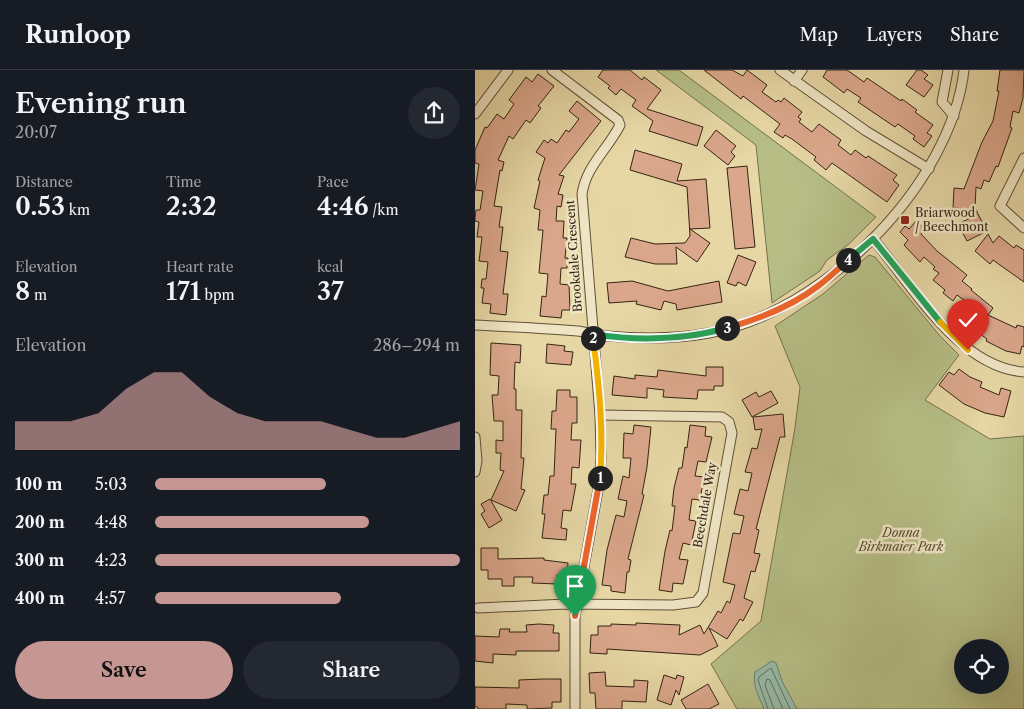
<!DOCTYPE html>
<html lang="en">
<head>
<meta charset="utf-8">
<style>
	:root { --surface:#171b24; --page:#242831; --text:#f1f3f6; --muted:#9ea1a6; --line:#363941; --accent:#c59692 }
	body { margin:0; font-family:"Libre Caslon Text",serif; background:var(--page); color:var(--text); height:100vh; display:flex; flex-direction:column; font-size:19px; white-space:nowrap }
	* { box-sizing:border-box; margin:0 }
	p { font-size:16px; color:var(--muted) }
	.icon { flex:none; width:28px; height:28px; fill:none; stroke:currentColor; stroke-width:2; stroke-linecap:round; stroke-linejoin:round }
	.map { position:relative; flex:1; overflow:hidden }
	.side { display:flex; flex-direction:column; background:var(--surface); width:475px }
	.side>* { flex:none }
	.buttons { position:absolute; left:479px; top:569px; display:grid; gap:10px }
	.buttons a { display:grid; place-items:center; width:55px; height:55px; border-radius:50%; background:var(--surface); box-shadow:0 5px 20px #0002; font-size:25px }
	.pin { position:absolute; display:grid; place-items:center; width:42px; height:42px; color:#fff; margin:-51px -21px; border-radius:50% 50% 50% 0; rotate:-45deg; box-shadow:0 0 5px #0007 }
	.pin .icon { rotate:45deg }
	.km { position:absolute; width:25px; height:25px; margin:-12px; border-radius:50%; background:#222; color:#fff; font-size:14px; line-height:25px; text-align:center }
	.round { display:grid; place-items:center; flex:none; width:52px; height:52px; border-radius:26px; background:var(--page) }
	.head { display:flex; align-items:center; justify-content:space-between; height:85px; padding:0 15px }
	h1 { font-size:28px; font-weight:600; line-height:38px }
	.figures { display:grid; grid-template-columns:repeat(3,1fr); gap:8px; height:85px; padding:5px 15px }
	.figures div { display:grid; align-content:center }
	.figures b { font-size:25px; font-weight:600 }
	.figures small { font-size:14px; font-weight:400 }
	.figures p { font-size:14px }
	.chart { height:140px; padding:10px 15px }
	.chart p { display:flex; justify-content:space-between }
	.chart svg { width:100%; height:90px; margin-top:5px; fill:var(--accent); opacity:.7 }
	.cta { display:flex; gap:10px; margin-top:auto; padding:10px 15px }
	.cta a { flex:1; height:58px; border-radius:30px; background:var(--accent); color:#111; font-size:20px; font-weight:600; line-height:58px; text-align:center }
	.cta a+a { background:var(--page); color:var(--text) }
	ul { padding:0 15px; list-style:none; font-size:16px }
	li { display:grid; grid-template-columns:80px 60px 1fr; align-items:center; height:38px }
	li i { height:12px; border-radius:6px; background:var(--accent) }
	header { display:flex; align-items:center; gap:30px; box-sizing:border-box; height:70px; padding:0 25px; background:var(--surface); border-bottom:1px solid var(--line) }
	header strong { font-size:24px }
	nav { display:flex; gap:28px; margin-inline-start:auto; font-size:18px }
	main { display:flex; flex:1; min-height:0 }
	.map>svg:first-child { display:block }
	.green { fill:#b6be86; stroke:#74714c; fill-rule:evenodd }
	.water { fill:#96baa8; stroke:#6e7e6c }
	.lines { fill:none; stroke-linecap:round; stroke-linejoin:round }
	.shore { stroke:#646f5e; stroke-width:1 }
	.building { fill:#dba78c; stroke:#332413 }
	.minor-casing { stroke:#605138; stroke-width:11 }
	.minor { stroke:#efe5c4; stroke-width:9 }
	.split-1-casing { stroke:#fff; stroke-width:10 }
	.split-2-casing { stroke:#fff; stroke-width:10 }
	.split-3-casing { stroke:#fff; stroke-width:10 }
	.split-4-casing { stroke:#fff; stroke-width:10 }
	.split-5-casing { stroke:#fff; stroke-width:10 }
	.split-6-casing { stroke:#fff; stroke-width:10 }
	.split-1 { stroke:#f0652b; stroke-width:6 }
	.split-2 { stroke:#f5b400; stroke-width:6 }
	.split-3 { stroke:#22a559; stroke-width:6 }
	.split-4 { stroke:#f0652b; stroke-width:6 }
	.split-5 { stroke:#22a559; stroke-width:6 }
	.split-6 { stroke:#f5b400; stroke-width:6 }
	.poi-dot { fill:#8f2418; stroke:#efe5c4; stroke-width:2 }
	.labels { text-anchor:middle; stroke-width:5; stroke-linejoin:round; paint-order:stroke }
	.poi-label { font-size:12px; fill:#332413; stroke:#efe5c4; text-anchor:start }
	.street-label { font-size:12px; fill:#332413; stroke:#efe5c4 }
	.park-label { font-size:12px; font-style:italic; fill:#544a30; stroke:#efe5c4 }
</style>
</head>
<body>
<header>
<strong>Runloop</strong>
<nav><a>Map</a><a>Layers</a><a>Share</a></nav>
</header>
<main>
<section class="side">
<div class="head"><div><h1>Evening run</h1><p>20:07</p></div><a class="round"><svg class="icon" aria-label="share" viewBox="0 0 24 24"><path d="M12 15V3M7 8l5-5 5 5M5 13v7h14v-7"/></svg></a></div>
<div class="figures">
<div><p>Distance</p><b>0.53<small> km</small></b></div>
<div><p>Time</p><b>2:32</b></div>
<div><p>Pace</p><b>4:46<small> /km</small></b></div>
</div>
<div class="figures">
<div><p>Elevation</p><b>8<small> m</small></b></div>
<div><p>Heart rate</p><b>171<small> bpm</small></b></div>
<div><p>kcal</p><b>37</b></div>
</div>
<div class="chart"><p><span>Elevation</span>286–294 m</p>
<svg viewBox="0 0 160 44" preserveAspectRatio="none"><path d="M0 44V30L10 30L20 30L30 26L40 14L50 6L60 6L70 18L80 26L90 30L100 30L110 30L120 34L130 38L140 38L150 34L160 30V44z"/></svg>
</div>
<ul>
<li><b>100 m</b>5:03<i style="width:56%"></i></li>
<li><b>200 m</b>4:48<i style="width:70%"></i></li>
<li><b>300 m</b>4:23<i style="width:100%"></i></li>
<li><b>400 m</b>4:57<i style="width:61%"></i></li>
</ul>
<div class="cta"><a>Save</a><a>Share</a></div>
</section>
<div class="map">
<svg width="549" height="639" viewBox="0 0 549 639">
	<rect width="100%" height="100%" fill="#e6d7a5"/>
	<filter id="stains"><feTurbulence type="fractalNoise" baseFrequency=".004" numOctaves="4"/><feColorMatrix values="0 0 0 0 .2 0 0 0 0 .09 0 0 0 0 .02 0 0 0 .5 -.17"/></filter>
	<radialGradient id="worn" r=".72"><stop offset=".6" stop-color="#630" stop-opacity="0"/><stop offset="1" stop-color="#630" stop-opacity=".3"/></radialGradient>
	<g class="green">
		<polygon points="181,0 204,0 401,147 374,174 352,190 345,201 297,233 281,75"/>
		<path d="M 394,185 L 400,187 L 465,266 L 484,285 L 450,330 L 515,369 L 549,366 L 549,639 L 262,639 L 236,594 L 286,551 L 320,358 L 325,317 L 300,256 L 348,224 ZM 488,578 L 525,578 L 525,615 L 488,615 Z"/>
	</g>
	<path class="water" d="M 297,591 L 301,593 L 307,611 L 322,639 L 289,639 C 284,626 277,616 280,602 Z"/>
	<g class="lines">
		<g class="shore">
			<polyline points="293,639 283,610 285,606 296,598 315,639"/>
			<polyline points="299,639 290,615 292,609 295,610 308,639"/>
		</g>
	</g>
	<g class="building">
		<polygon points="128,0 155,0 167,10 169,7 186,20 172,39 228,57 222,76 174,61 178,51 157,36 161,30 146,19 141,25 133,18 135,16 123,7"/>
		<polygon points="229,0 257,0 268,6 272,0 292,15 287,22 301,32 303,30 306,32 309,28 327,42 323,47 326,49 324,52 337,62 344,54 366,70 363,75 376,85 380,80 391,88 393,86 422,105 418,110 424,115 412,132 357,93 351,100 339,90 341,87 317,69 310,65 308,68 299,62 305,54 268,26 266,29"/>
		<polygon points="352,0 372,0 389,12 392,8 426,31 427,29 442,40 440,42 458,55 452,63 457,66 449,77 438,69 440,66 423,54 420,57 383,32 386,28 372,19 369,23 360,16 348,7"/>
		<polygon points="442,0 446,0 453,5 449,9 458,15 449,27 431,15"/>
		<polygon points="525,0 549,0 548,28 544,43 538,41 535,57 537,58 523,97 521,96 514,112 509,110 506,119 501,117 500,138 503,143 483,142 483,138 478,138 479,118 489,119 507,72 518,51 524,21 522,21"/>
		<polygon points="63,4 79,16 63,36 66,38 55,53 51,50 38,69 34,66 23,90 29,92 27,101 25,100 19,136 27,137 24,157 28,157 25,181 33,182 28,224 33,224 31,245 15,243 16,234 7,233 9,218 6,218 7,209 11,209 13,192 4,191 7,167 2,167 4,152 0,151 0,148 1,140 5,140 8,121 0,120 4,94 0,93 0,80 10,57 12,58 22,44 29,49 39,34 34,30 51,7 57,12"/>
		<polygon points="102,31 126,51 84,105 89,106 83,124 88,125 86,137 82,136 81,151 89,151 88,168 92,168 90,188 93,188 92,198 86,198 85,214 94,215 95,240 87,240 86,248 65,246 67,226 71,227 73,204 64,203 68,160 63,160 65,140 59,138 65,111 63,110 70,88 61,82 69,70 73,73 76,69 82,73 91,60 94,62 104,49 94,41"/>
		<polygon points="241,60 261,76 256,82 260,86 253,95 229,76"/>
		<polygon points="160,80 207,94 202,111 231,109 235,158 215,159 235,173 222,192 201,177 202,194 180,194 150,187 156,168 180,174 210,173 215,166 212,117 155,100"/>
		<polygon points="272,96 280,177 260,179 252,98"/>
		<polygon points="503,144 512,161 492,171 483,154"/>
		<polygon points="441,151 450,159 446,164 462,181 492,205 487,211 497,219 496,220 518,238 513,245 541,258 542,255 549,257 549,277 547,276 545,284 531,281 511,271 512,269 493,255 499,248 492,242 497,236 482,225 478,231 468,223 470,220 458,210 464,203 458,199 460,197 449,187 445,192 429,175 433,170 425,162 430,156 434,159"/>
		<polygon points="513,164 518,173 524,166 539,178 541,175 549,180 549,212 518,190 515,194 500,181"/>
		<polygon points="263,185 281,192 271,216 263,212 261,216 252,213"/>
		<polygon points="157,211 193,221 244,211 247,232 202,240 201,234 189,231 186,240 161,234 162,231 134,233 132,213"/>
		<polygon points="16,273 46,275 45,293 40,292 39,319 41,319 41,340 47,340 46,388 49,388 46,419 50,420 41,441 16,430 29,401 25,400 26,383 21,383 21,370 28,371 28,351 19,351 17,325 23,325 24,306 15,305"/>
		<polygon points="72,274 90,276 89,281 98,282 96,295 71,293"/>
		<polygon points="231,297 248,297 248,316 239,316 239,320 223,320 222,329 188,327 189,320 172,318 172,328 137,325 139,306 160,309 160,305 182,307 183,300 231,306"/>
		<polygon points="484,299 495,307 507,312 505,317 524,325 526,318 536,321 529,347 510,343 489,334 464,315 474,302 479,305"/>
		<polygon points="82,320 95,320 95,327 102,327 102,353 97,353 96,370 106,370 104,398 97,397 96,414 101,414 96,441 88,440 86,458 92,459 91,470 67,468 70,444 67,444 69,425 73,425 75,406 79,406 81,359 76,359 77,341 81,341"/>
		<polygon points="296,321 303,333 277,347 267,330 281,322 284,327"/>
		<polygon points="308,344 310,367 305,367 281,459 284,460 279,483 285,484 280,502 276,501 269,528 278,532 268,551 265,549 252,569 234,558 243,576 225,585 132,579 132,584 115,583 116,565 123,565 123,556 136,556 136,554 161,555 161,553 205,555 204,565 225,555 229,564 243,541 246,543 252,531 255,533 260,515 248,512 258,463 265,464 269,446 259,444 265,419 273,421 277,403 270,402 277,378 282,379 287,359 280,360 278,347"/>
		<polygon points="159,355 176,357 172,397 167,424 169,425 153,489 156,490 154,502 152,502 150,523 136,521 136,516 127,515 132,480 141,445 149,447 152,431 143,429 148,406 154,408 156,388 148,388 149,363 158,364"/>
		<polygon points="215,355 231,357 230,366 237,367 231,392 223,391 220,406 229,407 225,430 217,429 214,450 221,451 216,475 208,473 204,489 213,490 208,514 198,513 197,522 184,520 190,481 195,460 197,461 200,436 197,436 199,418 204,398 207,398 210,377 212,378"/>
		<polygon points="15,429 27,450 14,458 6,444 10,441 6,434"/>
		<polygon points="6,478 23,478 23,489 69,488 69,490 93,493 92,506 82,505 82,514 57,513 58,507 39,507 39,516 27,516 27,509 13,509 13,500 6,500"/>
		<polygon points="64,554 79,555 78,563 84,563 84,581 41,581 41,585 18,584 18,593 0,591 0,566 24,567 25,559 35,559 34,562 52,562 51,555"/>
		<polygon points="130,602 131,616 159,617 159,610 173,611 171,632 147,631 147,639 121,639 120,623 115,623 114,603"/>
		<polygon points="189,605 201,609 202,605 209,607 204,625 201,620 196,635 182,630"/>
		<polygon points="68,609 86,609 86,632 77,632 77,638 52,639 52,635 31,634 31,639 3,639 3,637 0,637 0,617 44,618 44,610"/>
		<polygon points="233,614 244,634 234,639 211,639 206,630"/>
	</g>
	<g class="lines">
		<g class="minor-casing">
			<g id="minor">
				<path d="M 77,0 L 143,50 L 145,55 C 133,79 111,96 107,124 L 125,345 L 126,387 L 125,409 L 100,546 L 100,639"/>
				<polyline points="305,0 391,61 454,99"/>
				<polyline points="473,0 467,32 479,46"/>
				<polyline points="319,11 327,0"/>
				<polyline points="0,44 33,0"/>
				<polyline points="549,88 525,136 549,158"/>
				<path d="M 398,169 C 437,215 483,297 549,302"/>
				<path d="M 0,255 C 34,257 68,258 102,261 C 112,262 122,265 132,266 C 166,269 201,269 234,263 C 348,243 476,115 489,0"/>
				<polyline points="0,367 2,391 0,402"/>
				<polyline points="3,538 91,534 198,535 221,532 228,523 257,363 254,352 247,347 125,345"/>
			</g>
		</g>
		<use href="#minor" class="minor"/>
	</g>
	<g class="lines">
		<g class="split-1-casing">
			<polyline id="split-1" points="100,546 125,408"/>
		</g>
		<g class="split-2-casing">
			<path id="split-2" d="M 118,268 C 124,314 129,362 125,408"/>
		</g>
		<g class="split-3-casing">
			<path id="split-3" d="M 118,268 L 118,264 C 161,271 209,270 252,258"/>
		</g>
		<g class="split-4-casing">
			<path id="split-4" d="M 252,258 C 284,249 317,236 343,216 C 354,208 363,199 373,190"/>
		</g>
		<g class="split-5-casing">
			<polyline id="split-5" points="373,190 398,169 465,252"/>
		</g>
		<g class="split-6-casing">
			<polyline id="split-6" points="465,252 493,280"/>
		</g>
		<use href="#split-1" class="split-1"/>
		<use href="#split-2" class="split-2"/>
		<use href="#split-3" class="split-3"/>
		<use href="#split-4" class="split-4"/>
		<use href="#split-5" class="split-5"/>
		<use href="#split-6" class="split-6"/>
	</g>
	<rect class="poi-dot" x="425" y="145" width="10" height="10" rx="2.5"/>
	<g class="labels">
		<g class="poi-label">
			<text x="440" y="147">Briarwood<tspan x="440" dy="14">/ Beechmont</tspan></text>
		</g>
		<g class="street-label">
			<text transform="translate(99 186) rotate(-94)" y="4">Brookdale Crescent</text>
			<text transform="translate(230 435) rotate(-80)" y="4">Beechdale Way</text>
		</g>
		<g class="park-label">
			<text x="426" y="467">Donna<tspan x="426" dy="14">Birkmaier Park</tspan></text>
		</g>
	</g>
	<rect width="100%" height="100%" filter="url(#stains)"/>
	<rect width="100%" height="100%" fill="url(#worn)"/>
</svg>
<div class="buttons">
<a><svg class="icon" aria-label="locate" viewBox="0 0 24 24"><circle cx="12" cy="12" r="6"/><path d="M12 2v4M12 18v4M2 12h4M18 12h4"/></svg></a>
</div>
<div class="pin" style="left:100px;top:546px;background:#1e9e55"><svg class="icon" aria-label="arrive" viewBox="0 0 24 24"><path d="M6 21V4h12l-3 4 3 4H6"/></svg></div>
<div class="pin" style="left:493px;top:280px;background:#d93025"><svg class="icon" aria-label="check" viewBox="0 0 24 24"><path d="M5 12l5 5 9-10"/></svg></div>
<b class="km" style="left:125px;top:408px">1</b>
<b class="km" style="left:118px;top:268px">2</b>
<b class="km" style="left:252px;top:258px">3</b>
<b class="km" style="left:373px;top:190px">4</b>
</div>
</main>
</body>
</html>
